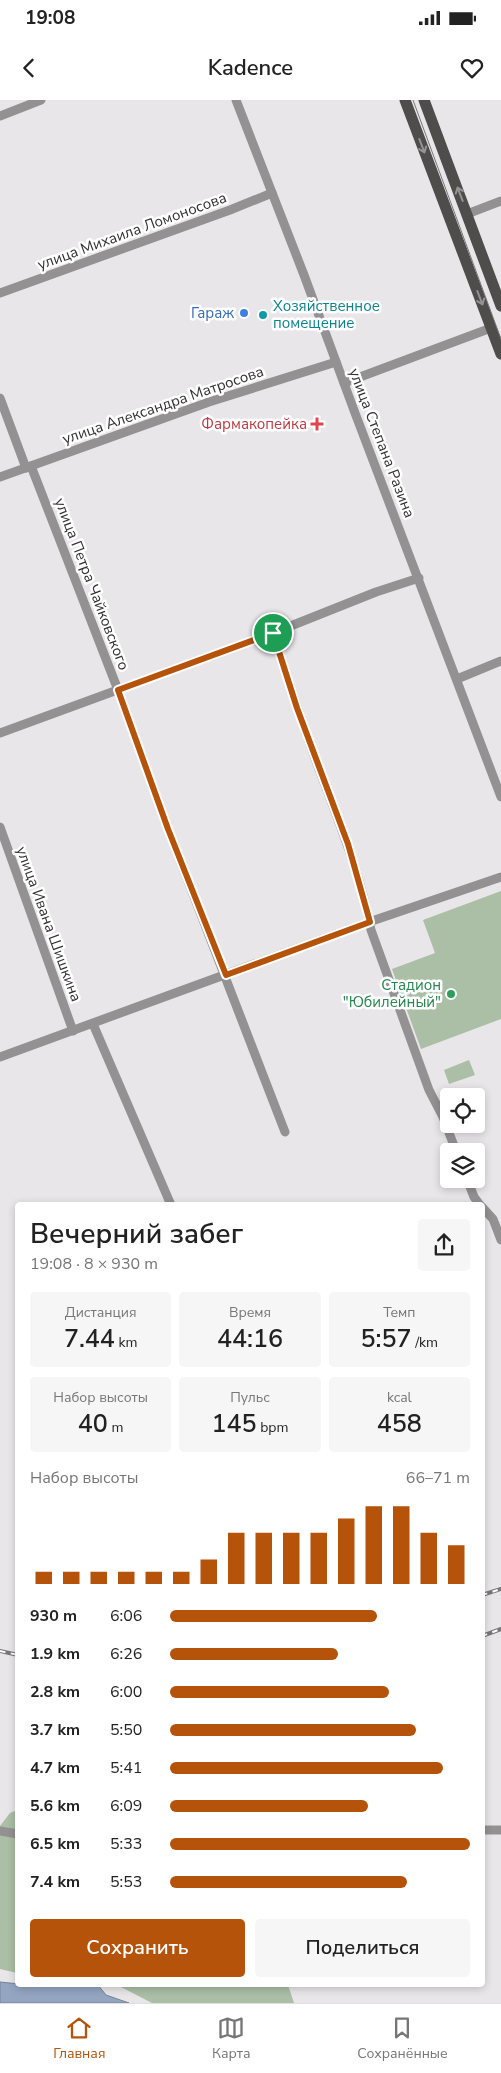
<!DOCTYPE html>
<html lang="ru">
<head>
<meta charset="utf-8">
<style>
	:root { --surface:#fff; --page:#f6f6f6; --text:#222; --muted:#767676; --line:#e0e0e0; --accent:#b45309 }
	body { margin:0; font-family:"Nunito Sans",sans-serif; background:var(--page); color:var(--text); height:100vh; display:flex; flex-direction:column; font-size:19px; white-space:nowrap }
	* { box-sizing:border-box; margin:0 }
	p { font-size:16px; color:var(--muted) }
	.icon { flex:none; width:28px; height:28px; fill:none; stroke:currentColor; stroke-width:2; stroke-linecap:round; stroke-linejoin:round }
	.map { position:relative; flex:1; overflow:hidden }
	.details { position:absolute; left:15px; top:1102px; width:470px; height:785px; display:flex; flex-direction:column; background:var(--surface); border-radius:5px; box-shadow:0 2px 8px #0003 }
	.details>* { flex:none }
	.fabs { position:absolute; left:440px; top:988px; display:grid; gap:10px }
	.fabs a { display:grid; place-items:center; width:45px; height:45px; border-radius:5px; background:var(--surface); box-shadow:0 2px 8px #0003; font-size:25px }
	.pin { position:absolute; display:grid; place-items:center; width:42px; height:42px; color:#fff; margin:-21px; border:2px solid #fff; border-radius:50%; box-shadow:0 1px 5px #0007 }
	.round { display:grid; place-items:center; flex:none; width:52px; height:52px; border-radius:5px; background:var(--page) }
	.overview { display:flex; align-items:center; justify-content:space-between; height:85px; padding:0 15px }
	h1 { font-size:28px; font-weight:600; line-height:38px }
	.stats { display:grid; grid-template-columns:repeat(3,1fr); gap:8px; height:85px; padding:5px 15px }
	.stats div { display:grid; align-content:center; border-radius:5px; background:var(--page); text-align:center }
	.stats b { font-size:25px; font-weight:600 }
	.stats small { font-size:14px; font-weight:400 }
	.stats p { font-size:14px }
	.chart { height:140px; padding:10px 15px }
	.chart p { display:flex; justify-content:space-between }
	.chart svg { width:100%; height:90px; margin-top:5px; stroke:var(--accent); stroke-width:6 }
	.action { display:flex; gap:10px; margin-top:auto; padding:10px 15px }
	.action a { flex:1; height:58px; border-radius:5px; background:var(--accent); color:#fff; font-size:20px; font-weight:600; line-height:58px; text-align:center }
	.action a+a { background:var(--page); color:var(--text) }
	ul { padding:0 15px; list-style:none; font-size:16px }
	li { display:grid; grid-template-columns:80px 60px 1fr; align-items:center; height:38px }
	li i { height:12px; border-radius:6px; background:var(--accent) }
	.status { display:flex; justify-content:space-between; align-items:center; height:35px; padding:0 25px; background:var(--surface); direction:ltr }
	.status svg { height:14px; fill:currentColor }
	header { display:flex; justify-content:space-between; align-items:center; height:65px; padding:0 15px; background:var(--surface); font-size:22px; font-weight:600 }
	.menu { display:flex; justify-content:space-around; align-items:center; height:70px; border-top:1px solid var(--line); background:var(--surface); font-size:14px; color:var(--muted) }
	.menu a { display:grid; justify-items:center; gap:2px }
	.menu .on { color:var(--accent) }
	.map>svg:first-child { display:block }
	.green { fill:#aabfa5 }
	.water { fill:#94a5c2; stroke:#768296 }
	.lines { fill:none; stroke-linecap:round; stroke-linejoin:round }
	.minor { stroke:#939191; stroke-width:9 }
	.major { stroke:#4f4c4c; stroke-width:11 }
	.tram { stroke:#787778; stroke-width:1 }
	.rail-casing { stroke:#787778; stroke-width:4 }
	.rail { stroke:#fff; stroke-width:2; stroke-dasharray:5.5; stroke-linecap:butt }
	.oneway { stroke:#959494 }
	.route-casing { stroke:#fff; stroke-width:10 }
	.route { stroke:#b45309; stroke-width:6 }
	.shop-dot { fill:#3f7fe0; stroke:#fff; stroke-width:2 }
	.culture-dot { fill:#0f9aa8; stroke:#fff; stroke-width:2 }
	.health-dot { fill:#e0444e; stroke:#fff; stroke-width:2 }
	.leisure-dot { fill:#2e9e5b; stroke:#fff; stroke-width:2 }
	.labels { text-anchor:middle; stroke-width:5; stroke-linejoin:round; paint-order:stroke }
	.street-label { font-size:15px; fill:#313031; stroke:#fff }
	.culture-label { font-size:15px; fill:#0d838f; stroke:#fff; text-anchor:start }
	.shop-label { font-size:15px; fill:#366cbe; stroke:#fff; text-anchor:end }
	.health-label { font-size:15px; fill:#be3a42; stroke:#fff; text-anchor:end }
	.leisure-label { font-size:15px; fill:#27864d; stroke:#fff; text-anchor:end }
</style>
</head>
<body>
<div class="status"><b>19:08</b><svg viewBox="0 0 49 12"><path d="M0 12V9h3v3zM5 12V6h3v6zM10 12V3h3v9zM15 12V0h3v12zM26 1h20v11H26zM47 4h2v5h-2z"/></svg></div>
<header><svg class="icon" aria-label="back" viewBox="0 0 24 24"><path d="M15 5l-7 7 7 7"/></svg>Kadence<svg class="icon" aria-label="heart" viewBox="0 0 24 24"><path d="M12 20l-8-8c-3-5 5-10 8-4 3-6 11-1 8 4z"/></svg></header>
<div class="map">
<svg width="501" height="1903" viewBox="0 0 501 1903">
	<rect width="100%" height="100%" fill="#e9e6e9"/>
	<g class="green">
		<polygon points="501,791 501,919 421,949 392,869 435,853 423,820"/>
		<polygon points="469,960 475,975 449,984 444,970"/>
		<polygon points="17,1710 17,1873 0,1869 0,1726 10,1713"/>
		<polygon points="117,1885 288,1885 294,1903 152,1903"/>
	</g>
	<polygon class="water" points="0,1882 40,1886 98,1885 106,1895 129,1903 0,1903"/>
	<g class="lines">
		<g class="minor">
			<polyline points="236,0 304,175 355,313 501,697"/>
			<polyline points="0,16 41,0"/>
			<polyline points="467,114 501,101"/>
			<polyline points="0,193 230,110 272,93"/>
			<polyline points="344,283 491,228"/>
			<polyline points="0,298 26,368"/>
			<polyline points="31,366 118,590 168,729 285,1032"/>
			<polyline points="0,377 209,302 336,262"/>
			<path d="M 273,533 C 288,580 303,627 321,674 C 340,725 361,776 371,830 L 429,990 L 443,1017 L 456,1051"/>
			<polyline points="457,579 501,561"/>
			<polyline points="0,633 273,533 376,492 419,478"/>
			<polyline points="0,727 73,931"/>
			<polyline points="93,924 171,1105"/>
			<polyline points="0,957 369,822 501,777"/>
			<polyline points="467,1079 474,1097 480,1105"/>
			<polyline points="482,1107 493,1119 501,1140"/>
			<polyline points="482,1730 501,1730"/>
			<polyline points="0,1731 18,1734"/>
		</g>
		<g class="major">
			<polyline points="405,0 501,254"/>
			<polyline points="424,0 501,206"/>
		</g>
		<polyline class="tram" points="413,0 501,239"/>
		<g class="rail-casing">
			<g id="rail">
				<polyline points="482,1495 501,1489"/>
				<polyline points="482,1536 501,1529"/>
				<polyline points="0,1551 18,1555"/>
			</g>
		</g>
		<use href="#rail" class="rail"/>
	</g>
	<defs><path id="oneway-shaft" d="M-6 0H5M1.5-3L5.5 0L1.5 3" fill="none" stroke-width="1.6" stroke-linecap="round" stroke-linejoin="round" transform="scale(1.25)"/></defs>
	<g class="oneway">
		<use href="#oneway-shaft" transform="translate(422 46) rotate(69)"/>
		<use href="#oneway-shaft" transform="translate(460 94) rotate(-111)"/>
		<use href="#oneway-shaft" transform="translate(480 198) rotate(69)"/>
	</g>
	<g class="lines">
		<g class="route-casing">
			<polygon id="route" points="273,533 297,608 348,744 370,822 226,875 168,729 118,590"/>
		</g>
		<use href="#route" class="route"/>
	</g>
	<circle class="shop-dot" cx="244" cy="213" r="5"/>
	<circle class="culture-dot" cx="263" cy="215" r="5"/>
	<path class="health-dot" d="M314.5 316.5h5v5h5v5h-5v5h-5v-5h-5v-5h5z"/>
	<circle class="leisure-dot" cx="451" cy="894" r="5"/>
	<g class="labels">
		<g class="street-label">
			<text transform="translate(132 131) rotate(-20)" y="5">улица Михаила Ломоносова</text>
			<text transform="translate(163 305) rotate(-19)" y="5">улица Александра Матросова</text>
			<text transform="translate(382 343) rotate(69)" y="5">улица Степана Разина</text>
			<text transform="translate(92 484) rotate(69)" y="5">улица Петра Чайковского</text>
			<text transform="translate(49 824) rotate(70)" y="5">улица Ивана Шишкина</text>
		</g>
		<g class="culture-label">
			<text x="273" y="211">Хозяйственное<tspan x="273" dy="17">помещение</tspan></text>
		</g>
		<g class="shop-label">
			<text x="234" y="218">Гараж</text>
		</g>
		<g class="health-label">
			<text x="307" y="329">Фармакопейка</text>
		</g>
		<g class="leisure-label">
			<text x="441" y="890">Стадион<tspan x="441" dy="17">"Юбилейный"</tspan></text>
		</g>
	</g>
</svg>
<div class="fabs">
<a><svg class="icon" aria-label="locate" viewBox="0 0 24 24"><circle cx="12" cy="12" r="6"/><path d="M12 2v4M12 18v4M2 12h4M18 12h4"/></svg></a>
<a><svg class="icon" aria-label="layers" viewBox="0 0 24 24"><path d="M12 4l9 5-9 5-9-5zM3 14l9 5 9-5"/></svg></a>
</div>
<div class="pin" style="left:273px;top:533px;background:#1e9e55"><svg class="icon" aria-label="arrive" viewBox="0 0 24 24"><path d="M6 21V4h12l-3 4 3 4H6"/></svg></div>
<section class="details">
<div class="overview"><div><h1>Вечерний забег</h1><p>19:08 · 8 × 930 m</p></div><a class="round"><svg class="icon" aria-label="share" viewBox="0 0 24 24"><path d="M12 15V3M7 8l5-5 5 5M5 13v7h14v-7"/></svg></a></div>
<div class="stats">
<div><p>Дистанция</p><b>7.44<small> km</small></b></div>
<div><p>Время</p><b>44:16</b></div>
<div><p>Темп</p><b>5:57<small> /km</small></b></div>
</div>
<div class="stats">
<div><p>Набор высоты</p><b>40<small> m</small></b></div>
<div><p>Пульс</p><b>145<small> bpm</small></b></div>
<div><p>kcal</p><b>458</b></div>
</div>
<div class="chart"><p><span>Набор высоты</span>66–71 m</p>
<svg viewBox="0 0 160 44" preserveAspectRatio="none"><path d="M5 44V38M15 44V38M25 44V38M35 44V38M45 44V38M55 44V38M65 44V32M75 44V19M85 44V19M95 44V19M105 44V19M115 44V12M125 44V6M135 44V6M145 44V19M155 44V25"/></svg>
</div>
<ul>
<li><b>930 m</b>6:06<i style="width:69%"></i></li>
<li><b>1.9 km</b>6:26<i style="width:56%"></i></li>
<li><b>2.8 km</b>6:00<i style="width:73%"></i></li>
<li><b>3.7 km</b>5:50<i style="width:82%"></i></li>
<li><b>4.7 km</b>5:41<i style="width:91%"></i></li>
<li><b>5.6 km</b>6:09<i style="width:66%"></i></li>
<li><b>6.5 km</b>5:33<i style="width:100%"></i></li>
<li><b>7.4 km</b>5:53<i style="width:79%"></i></li>
</ul>
<div class="action"><a>Сохранить</a><a>Поделиться</a></div>
</section>
</div>
<nav class="menu">
<a class="on"><svg class="icon" aria-label="home" viewBox="0 0 24 24"><path d="M3 11l9-7 9 7M6 9v11h12V9"/></svg>Главная</a>
<a><svg class="icon" aria-label="map" viewBox="0 0 24 24"><path d="M3 6l6-2 6 2 6-2v14l-6 2-6-2-6 2zM9 4v14M15 6v14"/></svg>Карта</a>
<a><svg class="icon" aria-label="saved" viewBox="0 0 24 24"><path d="M7 4h10v16l-5-4-5 4z"/></svg>Сохранённые</a>
</nav>
</body>
</html>
